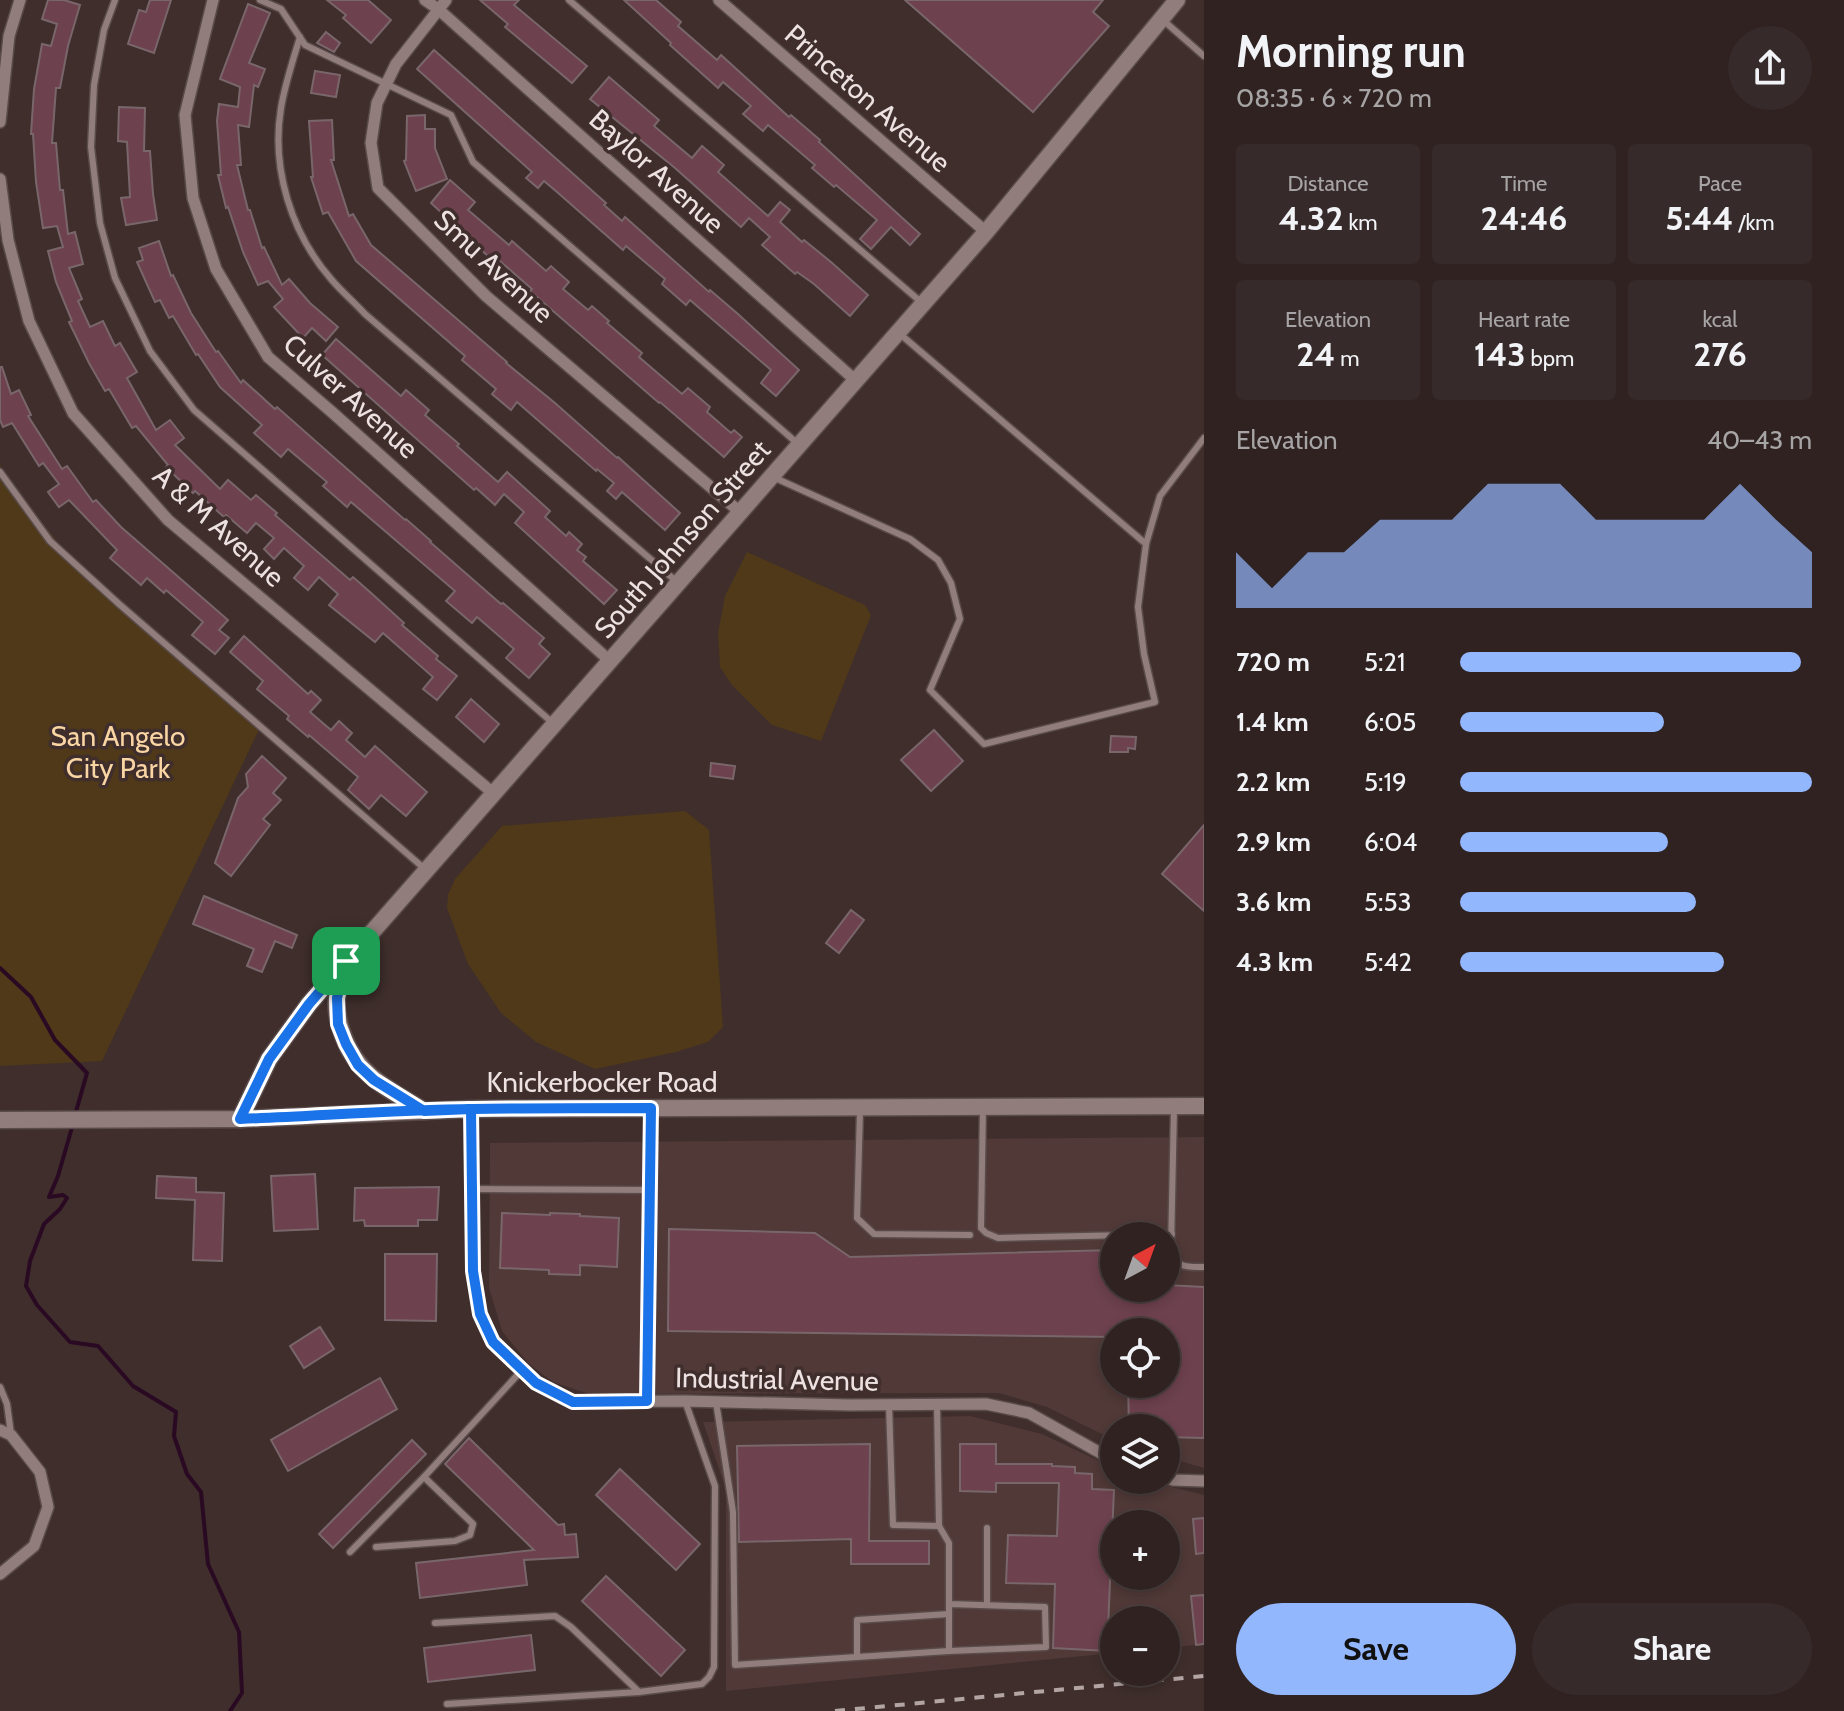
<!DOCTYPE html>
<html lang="en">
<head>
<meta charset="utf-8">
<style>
	:root { --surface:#2f2221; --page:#372a2a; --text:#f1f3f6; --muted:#a7a4a5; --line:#4a3f3f; --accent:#93b7fd }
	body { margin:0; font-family:Cabin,sans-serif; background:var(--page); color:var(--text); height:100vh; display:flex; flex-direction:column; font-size:30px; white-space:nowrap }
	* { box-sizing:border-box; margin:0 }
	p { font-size:26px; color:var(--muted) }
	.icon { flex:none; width:44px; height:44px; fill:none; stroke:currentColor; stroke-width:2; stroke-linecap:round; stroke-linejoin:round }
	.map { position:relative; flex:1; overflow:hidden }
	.drawer { display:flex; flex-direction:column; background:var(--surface); width:640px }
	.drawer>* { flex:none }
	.needle { width:52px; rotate:41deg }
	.fabs { position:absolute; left:1100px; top:1222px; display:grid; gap:16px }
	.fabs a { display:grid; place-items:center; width:80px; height:80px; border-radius:50%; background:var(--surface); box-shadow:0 4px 12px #0003,0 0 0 2px var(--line); font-size:40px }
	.pin { position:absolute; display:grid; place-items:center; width:68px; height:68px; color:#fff; margin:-34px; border-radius:16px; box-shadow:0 4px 12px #0006 }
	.round { display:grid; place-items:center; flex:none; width:84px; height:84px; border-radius:42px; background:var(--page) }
	.head { display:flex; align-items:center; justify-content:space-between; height:136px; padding:0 32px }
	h1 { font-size:44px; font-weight:700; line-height:60px }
	.stats { display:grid; grid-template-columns:repeat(3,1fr); gap:12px; height:136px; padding:8px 32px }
	.stats div { display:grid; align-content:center; border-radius:8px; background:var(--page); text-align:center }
	.stats b { font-size:34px; font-weight:700 }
	.stats small { font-size:22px; font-weight:400 }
	.stats p { font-size:22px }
	.chart { height:224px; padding:16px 32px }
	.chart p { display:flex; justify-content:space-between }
	.chart svg { width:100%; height:144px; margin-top:8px; fill:var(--accent); opacity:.7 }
	.button { display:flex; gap:16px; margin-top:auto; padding:16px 32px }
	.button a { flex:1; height:92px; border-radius:48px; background:var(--accent); color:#111; font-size:32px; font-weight:700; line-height:92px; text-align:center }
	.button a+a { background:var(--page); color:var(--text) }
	ul { padding:0 32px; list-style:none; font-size:26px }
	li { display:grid; grid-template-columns:128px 96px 1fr; align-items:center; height:60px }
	li i { height:20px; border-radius:10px; background:var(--accent) }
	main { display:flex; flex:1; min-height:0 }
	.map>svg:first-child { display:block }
	.built { fill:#503937; fill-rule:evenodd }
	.green { fill:#4f3919 }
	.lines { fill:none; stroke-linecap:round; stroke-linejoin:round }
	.stream { stroke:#2a0a23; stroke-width:4 }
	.building { fill:#6d414e; stroke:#79666b; stroke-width:2 }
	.lane-casing { stroke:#594b4a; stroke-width:9 }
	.street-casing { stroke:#594b4a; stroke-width:14 }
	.secondary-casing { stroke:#594b4a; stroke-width:19 }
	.lane { stroke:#917d7b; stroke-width:6 }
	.street { stroke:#917d7b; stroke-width:11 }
	.secondary { stroke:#917d7b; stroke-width:16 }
	.rail { stroke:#b2a5a3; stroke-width:4; stroke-dasharray:10 10; stroke-linecap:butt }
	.route-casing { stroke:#fff; stroke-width:16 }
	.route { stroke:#1a73e8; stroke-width:10 }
	.labels { text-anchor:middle; stroke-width:7; stroke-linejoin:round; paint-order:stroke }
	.street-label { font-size:28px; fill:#ede2e1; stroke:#3f2e2c }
	.park-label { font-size:28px; fill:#fad5a4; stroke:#3f2e2c }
</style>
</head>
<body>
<main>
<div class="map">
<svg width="1204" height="1711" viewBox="0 0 1204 1711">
	<rect width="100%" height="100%" fill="#3f2e2c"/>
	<g class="built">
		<path d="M 1204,1137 L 1204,1468 L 1166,1457 L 1166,1428 L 1114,1428 L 1114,1440 L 1047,1407 L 999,1393 L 589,1394 L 553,1382 L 528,1363 L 502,1331 L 489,1288 L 490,1143 ZM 1114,1236 L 1166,1236 L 1166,1288 L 1114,1288 ZM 1114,1332 L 1166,1332 L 1166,1384 L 1114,1384 Z"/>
		<path d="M 970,1416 L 1042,1434 L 1114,1468 L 1114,1480 L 1143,1480 L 1204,1495 L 1204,1644 L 1166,1648 L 1166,1620 L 1114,1620 L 1114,1653 L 726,1691 L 726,1489 L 703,1422 ZM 1114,1524 L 1166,1524 L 1166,1576 L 1114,1576 Z"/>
	</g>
	<g class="green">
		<polygon points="0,465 17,492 65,551 262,723 102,1061 0,1066"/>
		<polygon points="747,552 865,605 871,615 821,741 772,725 732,685 720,667 718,633 725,596"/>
		<polygon points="685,811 709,830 723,1027 708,1042 676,1052 595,1069 536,1042 501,1013 468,964 447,908 448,895 455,879 502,826"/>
	</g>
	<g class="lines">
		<g class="stream">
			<polyline points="0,968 31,997 55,1040 87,1073 75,1115"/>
			<polyline points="73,1124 58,1176 49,1197 63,1195 67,1198 60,1209 44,1224 30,1261 26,1286 37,1305 70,1342 98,1346 133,1386 176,1412 174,1436 187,1474 201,1492 208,1564 239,1632 242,1693 230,1711"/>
		</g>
	</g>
	<g class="building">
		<polygon points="48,0 64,0 80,5 68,46 60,88 56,88 52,143 56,143 60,190 63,190 68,234 75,232 83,264 69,268 82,299 78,301 90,327 103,321 115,346 120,343 137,372 127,378 156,430 170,420 184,438 175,445 220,489 228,480 251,500 256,495 277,513 275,515 350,580 353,577 370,592 404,623 402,625 438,656 436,659 457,676 437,700 423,689 433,677 383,633 375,642 329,605 338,594 319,577 308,590 294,578 304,566 284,548 274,559 264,549 274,538 256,523 247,533 226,515 224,517 195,491 193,493 166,467 168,465 136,426 132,428 109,389 105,391 89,363 69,322 72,321 56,282 48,251 63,247 57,226 43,228 36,182 33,134 31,134 34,89 42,44 51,46 57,24 42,19"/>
		<polygon points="150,0 171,0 154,53 128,44 139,10 146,12"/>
		<polygon points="327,0 368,0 391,20 371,43 343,18 346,15"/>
		<polygon points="480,0 519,0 514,5 587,66 572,83 505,27 508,24"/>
		<polygon points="624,0 656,0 681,22 678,26 717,60 721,55 789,117 791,115 820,140 819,142 920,234 910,245 891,227 871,249 860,239 877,220 836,185 834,187 812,168 815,165 768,125 763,131 743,114 751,106 723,82 718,88 670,45 671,43"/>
		<polygon points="905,0 1103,0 1093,12 1109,26 1033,112"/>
		<polygon points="248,4 270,13 249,63 265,69 258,87 254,85 249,127 238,125 241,165 237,165 248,210 250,210 262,248 264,247 282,285 289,279 310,303 338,327 326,341 312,328 303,338 274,307 283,299 268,281 258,285 243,252 228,207 226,208 218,175 221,175 217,121 219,104 238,107 240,87 220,79"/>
		<polygon points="326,32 340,43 334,52 317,43"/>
		<polygon points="434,50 606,203 604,205 622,221 625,217 709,292 710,290 738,314 799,370 776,396 761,383 771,370 690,300 686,305 662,284 665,279 626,246 623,250 557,192 544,181 538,188 526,178 532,172 417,69"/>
		<polygon points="315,71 340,75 336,97 311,93"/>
		<polygon points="609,77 659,120 654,126 692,158 702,146 724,165 718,172 768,216 780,202 790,210 780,222 802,242 804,240 831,262 868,295 850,316 814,284 797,272 795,274 762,245 770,237 749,218 741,227 675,168 590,99"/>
		<polygon points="119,107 145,108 144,151 150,151 153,194 157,220 126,225 121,198 130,197 127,142 118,141"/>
		<polygon points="425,115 425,129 435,129 435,148 447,179 416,191 404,161 406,160 407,116"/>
		<polygon points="332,120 334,160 331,160 349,216 353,214 371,245 507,362 506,363 555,403 617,458 618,457 680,513 665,530 622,492 616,499 607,491 614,483 597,469 596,471 517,402 511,410 492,394 496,389 462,360 465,356 356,261 328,212 323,214 311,177 313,177 309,121"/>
		<polygon points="450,180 475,202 468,210 509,245 512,241 546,271 551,266 569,282 563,289 588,310 592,306 609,321 607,323 642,353 639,357 682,394 688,388 710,407 707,412 731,433 734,430 742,437 724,457 660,402 659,403 530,291 532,289 493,255 490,258 431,203"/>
		<polygon points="159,241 171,276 173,275 191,313 216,352 218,351 241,383 243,380 275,409 277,407 405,520 406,519 431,541 430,542 501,604 503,603 544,638 539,644 550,654 529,678 506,658 514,649 477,617 472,623 446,601 455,591 351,502 347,507 323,486 327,482 288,449 281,457 254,433 262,425 220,387 198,354 196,355 173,316 169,318 160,300 155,302 137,262 143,260 139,248"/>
		<polygon points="336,339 401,396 406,390 429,410 425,415 459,444 457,446 498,482 507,472 550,511 545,517 566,536 569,532 582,544 577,550 586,557 583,561 617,590 604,604 515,523 524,512 504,494 495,505 476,488 474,490 322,355"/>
		<polygon points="0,367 2,367 11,394 19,390 31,415 28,416 62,469 67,466 93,502 96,500 121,527 228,620 219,630 229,638 215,654 192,635 203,622 166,590 164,593 147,578 141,585 110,558 117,550 69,500 59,507 48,492 59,484 43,463 39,466 12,423 3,427 0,420"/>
		<polygon points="244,636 308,694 311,691 321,700 310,712 331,730 339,721 352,733 346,740 365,757 375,746 427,792 406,816 381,795 369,809 348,790 358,777 309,735 308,737 287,719 289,716 257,689 263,681 230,652"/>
		<polygon points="471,699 499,724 484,742 456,717"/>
		<polygon points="934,730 963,761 931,791 901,760"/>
		<polygon points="1111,736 1136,737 1135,749 1128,748 1128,752 1110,752"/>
		<polygon points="262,756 286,778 273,793 281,800 263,819 270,825 231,876 215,863 238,798 248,787 246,774"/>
		<polygon points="711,763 735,766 733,779 710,776"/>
		<polygon points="1204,825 1204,911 1162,874"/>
		<polygon points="204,896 297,935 292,948 275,941 262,972 247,966 254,949 193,924"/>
		<polygon points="851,910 864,920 839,953 826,943"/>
		<polygon points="315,1174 318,1229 274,1231 271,1176"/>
		<polygon points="157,1176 196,1178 196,1192 224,1193 222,1261 193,1260 195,1200 156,1198"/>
		<polygon points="439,1187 437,1220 418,1220 418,1226 365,1226 364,1220 354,1221 355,1188"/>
		<polygon points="502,1213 550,1215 550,1213 580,1214 580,1216 619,1218 617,1267 580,1265 580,1275 549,1274 549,1270 500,1268"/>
		<polygon points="669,1229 815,1233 850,1257 1114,1250 1114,1288 1166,1288 1166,1285 1204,1287 1204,1438 1166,1437 1166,1428 1129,1428 1128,1384 1166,1384 1166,1332 1114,1332 1114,1337 668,1331"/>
		<polygon points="385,1254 437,1254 436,1321 385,1320"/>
		<polygon points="320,1327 334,1349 304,1368 290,1346"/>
		<polygon points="380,1378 397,1409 288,1471 271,1440"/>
		<polygon points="469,1438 558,1525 564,1524 565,1535 576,1534 578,1557 524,1560 527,1585 420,1598 416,1563 534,1550 445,1464"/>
		<polygon points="412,1440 426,1454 333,1548 319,1534"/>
		<polygon points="870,1444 869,1541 929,1541 929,1564 851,1564 851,1539 739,1542 737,1446"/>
		<polygon points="960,1444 996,1444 996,1464 1052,1464 1052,1466 1075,1467 1075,1473 1092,1474 1092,1489 1114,1490 1107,1651 1053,1648 1055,1584 1006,1583 1008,1535 1057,1536 1059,1483 996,1483 996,1492 960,1491"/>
		<polygon points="620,1469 700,1544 676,1570 596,1495"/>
		<polygon points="1204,1518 1204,1553 1196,1554 1193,1519"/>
		<polygon points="606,1576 685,1650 661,1676 582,1601"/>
		<polygon points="1204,1595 1204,1644 1196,1645 1191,1596"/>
		<polygon points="531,1635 535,1670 428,1682 424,1648"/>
	</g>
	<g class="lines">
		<g class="lane-casing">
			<g id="lane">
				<polyline points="115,0 104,30 94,85 91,147 100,223 115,278 150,351 194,410 554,724"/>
				<polyline points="260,0 281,9 305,45 451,115 473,162 797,443"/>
				<polyline points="569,0 921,302"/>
				<polyline points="1164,21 1204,56"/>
				<path d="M 300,37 C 293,60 285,84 281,108 C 271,168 291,233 331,279 C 341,291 354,302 365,314 L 676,581"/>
				<polyline points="0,472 50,541 119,604 426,870"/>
				<polyline points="773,477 910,539 938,560 951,583 960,619 930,690 984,744 1155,702 1144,654 1138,607 1146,544 900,334"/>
				<polyline points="1146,544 1160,496 1204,438"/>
				<polyline points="983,1107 981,1228 986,1233 998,1238 1172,1234"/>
				<path d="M 1174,1108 L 1171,1249 C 1177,1269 1186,1267 1204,1267"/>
				<polyline points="860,1111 857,1218 874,1234 970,1235"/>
				<polyline points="472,1189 650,1190"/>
				<polyline points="0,1387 7,1404 11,1434"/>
				<polyline points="647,1401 651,1108"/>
				<polyline points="716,1402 733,1512 735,1665 857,1657"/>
				<polyline points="889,1405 893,1525 939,1526 937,1404"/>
				<polyline points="939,1526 949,1543 949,1651 1046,1647 1045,1607 949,1604"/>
				<polyline points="376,1547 455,1541 470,1535 473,1524 424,1477"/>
				<polyline points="350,1552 424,1477 522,1370"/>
				<polyline points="987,1605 987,1528"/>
				<polyline points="435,1623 555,1616 571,1627 639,1692"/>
				<polyline points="949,1651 857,1657 857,1620 949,1614"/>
				<polyline points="447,1704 639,1692 702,1684 709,1677 714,1667 715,1486 685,1401"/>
			</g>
		</g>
		<g class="street-casing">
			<g id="street">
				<polyline points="213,0 185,115 193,198 216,269 268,357 333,413 610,661"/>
				<polyline points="425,0 438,9 855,380"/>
				<polyline points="446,0 396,64 377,103 371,143 378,188 486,296 740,512"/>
				<polyline points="719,0 986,232"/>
				<polyline points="0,122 9,36 20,0"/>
				<polyline points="0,179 8,240 29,321 73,413 168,520 493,793"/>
				<polyline points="471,1109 473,1271 480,1314 493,1342 536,1383 573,1402 685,1401 850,1405 986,1404 1029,1413 1104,1455 1114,1459"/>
				<polyline points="0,1430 11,1435 40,1472 48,1507 34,1546 0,1574"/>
				<polyline points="1166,1478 1173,1480 1204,1481"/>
			</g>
		</g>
		<g class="secondary-casing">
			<g id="secondary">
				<path d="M 345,965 C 343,975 339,985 337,996 C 335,1010 339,1025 344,1038 C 359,1077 391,1090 424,1111"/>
				<polyline points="240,1119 269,1059 309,1004 986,232 1177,0"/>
				<polyline points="0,1120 240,1119 471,1109 1204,1106"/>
			</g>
		</g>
		<use href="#lane" class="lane"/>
		<use href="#street" class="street"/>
		<use href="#secondary" class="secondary"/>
		<polyline class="rail" points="835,1711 1204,1676"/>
	</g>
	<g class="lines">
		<g class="route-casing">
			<path id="route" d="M 346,961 L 337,998 L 338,1024 L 346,1044 L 358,1065 L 374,1080 L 424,1111 L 471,1109 L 473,1271 L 480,1314 L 493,1342 L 536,1383 L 573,1402 L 647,1401 L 651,1108 C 592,1108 532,1108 473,1109 C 395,1110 318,1116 240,1119 L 269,1059 L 309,1004 L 346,961"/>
		</g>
		<use href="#route" class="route"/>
	</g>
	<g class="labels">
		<g class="street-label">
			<text transform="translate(868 98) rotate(41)" y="10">Princeton Avenue</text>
			<text transform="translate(657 171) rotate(42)" y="10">Baylor Avenue</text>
			<text transform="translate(494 266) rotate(43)" y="10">Smu Avenue</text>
			<text transform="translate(351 396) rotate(42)" y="10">Culver Avenue</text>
			<text transform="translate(219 526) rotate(42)" y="10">A &amp; M Avenue</text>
			<text transform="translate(682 539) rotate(-49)" y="10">South Johnson Street</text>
			<text x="602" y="1092">Knickerbocker Road</text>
			<text transform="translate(777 1379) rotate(1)" y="10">Industrial Avenue</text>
		</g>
		<g class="park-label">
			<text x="118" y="746">San Angelo<tspan x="118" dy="32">City Park</tspan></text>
		</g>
	</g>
</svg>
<div class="fabs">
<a><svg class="needle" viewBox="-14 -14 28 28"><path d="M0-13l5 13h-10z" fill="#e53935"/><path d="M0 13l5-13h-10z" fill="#a7a4a5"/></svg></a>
<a><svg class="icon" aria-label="locate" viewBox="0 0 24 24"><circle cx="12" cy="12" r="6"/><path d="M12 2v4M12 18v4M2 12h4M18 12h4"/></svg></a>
<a><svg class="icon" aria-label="layers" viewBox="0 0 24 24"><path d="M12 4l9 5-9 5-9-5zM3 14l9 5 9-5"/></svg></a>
<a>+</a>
<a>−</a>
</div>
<div class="pin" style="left:346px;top:961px;background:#1e9e55"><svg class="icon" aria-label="arrive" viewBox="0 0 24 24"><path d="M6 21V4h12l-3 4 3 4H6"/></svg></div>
</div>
<section class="drawer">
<div class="head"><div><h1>Morning run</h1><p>08:35 · 6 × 720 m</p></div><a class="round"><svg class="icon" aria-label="share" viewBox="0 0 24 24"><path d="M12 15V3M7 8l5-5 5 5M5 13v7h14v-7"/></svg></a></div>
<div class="stats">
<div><p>Distance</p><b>4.32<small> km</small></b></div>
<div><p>Time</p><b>24:46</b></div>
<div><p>Pace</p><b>5:44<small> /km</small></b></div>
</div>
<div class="stats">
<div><p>Elevation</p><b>24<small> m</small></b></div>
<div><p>Heart rate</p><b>143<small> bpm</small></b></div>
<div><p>kcal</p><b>276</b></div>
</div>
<div class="chart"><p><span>Elevation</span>40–43 m</p>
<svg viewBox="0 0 160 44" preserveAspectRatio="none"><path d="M0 44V27L10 38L20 27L30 27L40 17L50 17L60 17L70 6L80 6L90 6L100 17L110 17L120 17L130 17L140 6L150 17L160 27V44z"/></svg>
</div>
<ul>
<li><b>720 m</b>5:21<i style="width:97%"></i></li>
<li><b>1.4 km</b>6:05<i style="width:58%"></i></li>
<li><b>2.2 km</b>5:19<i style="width:100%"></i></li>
<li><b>2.9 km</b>6:04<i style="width:59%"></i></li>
<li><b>3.6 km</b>5:53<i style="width:67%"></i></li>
<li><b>4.3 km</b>5:42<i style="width:75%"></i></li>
</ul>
<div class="button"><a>Save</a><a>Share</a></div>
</section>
</main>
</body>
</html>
